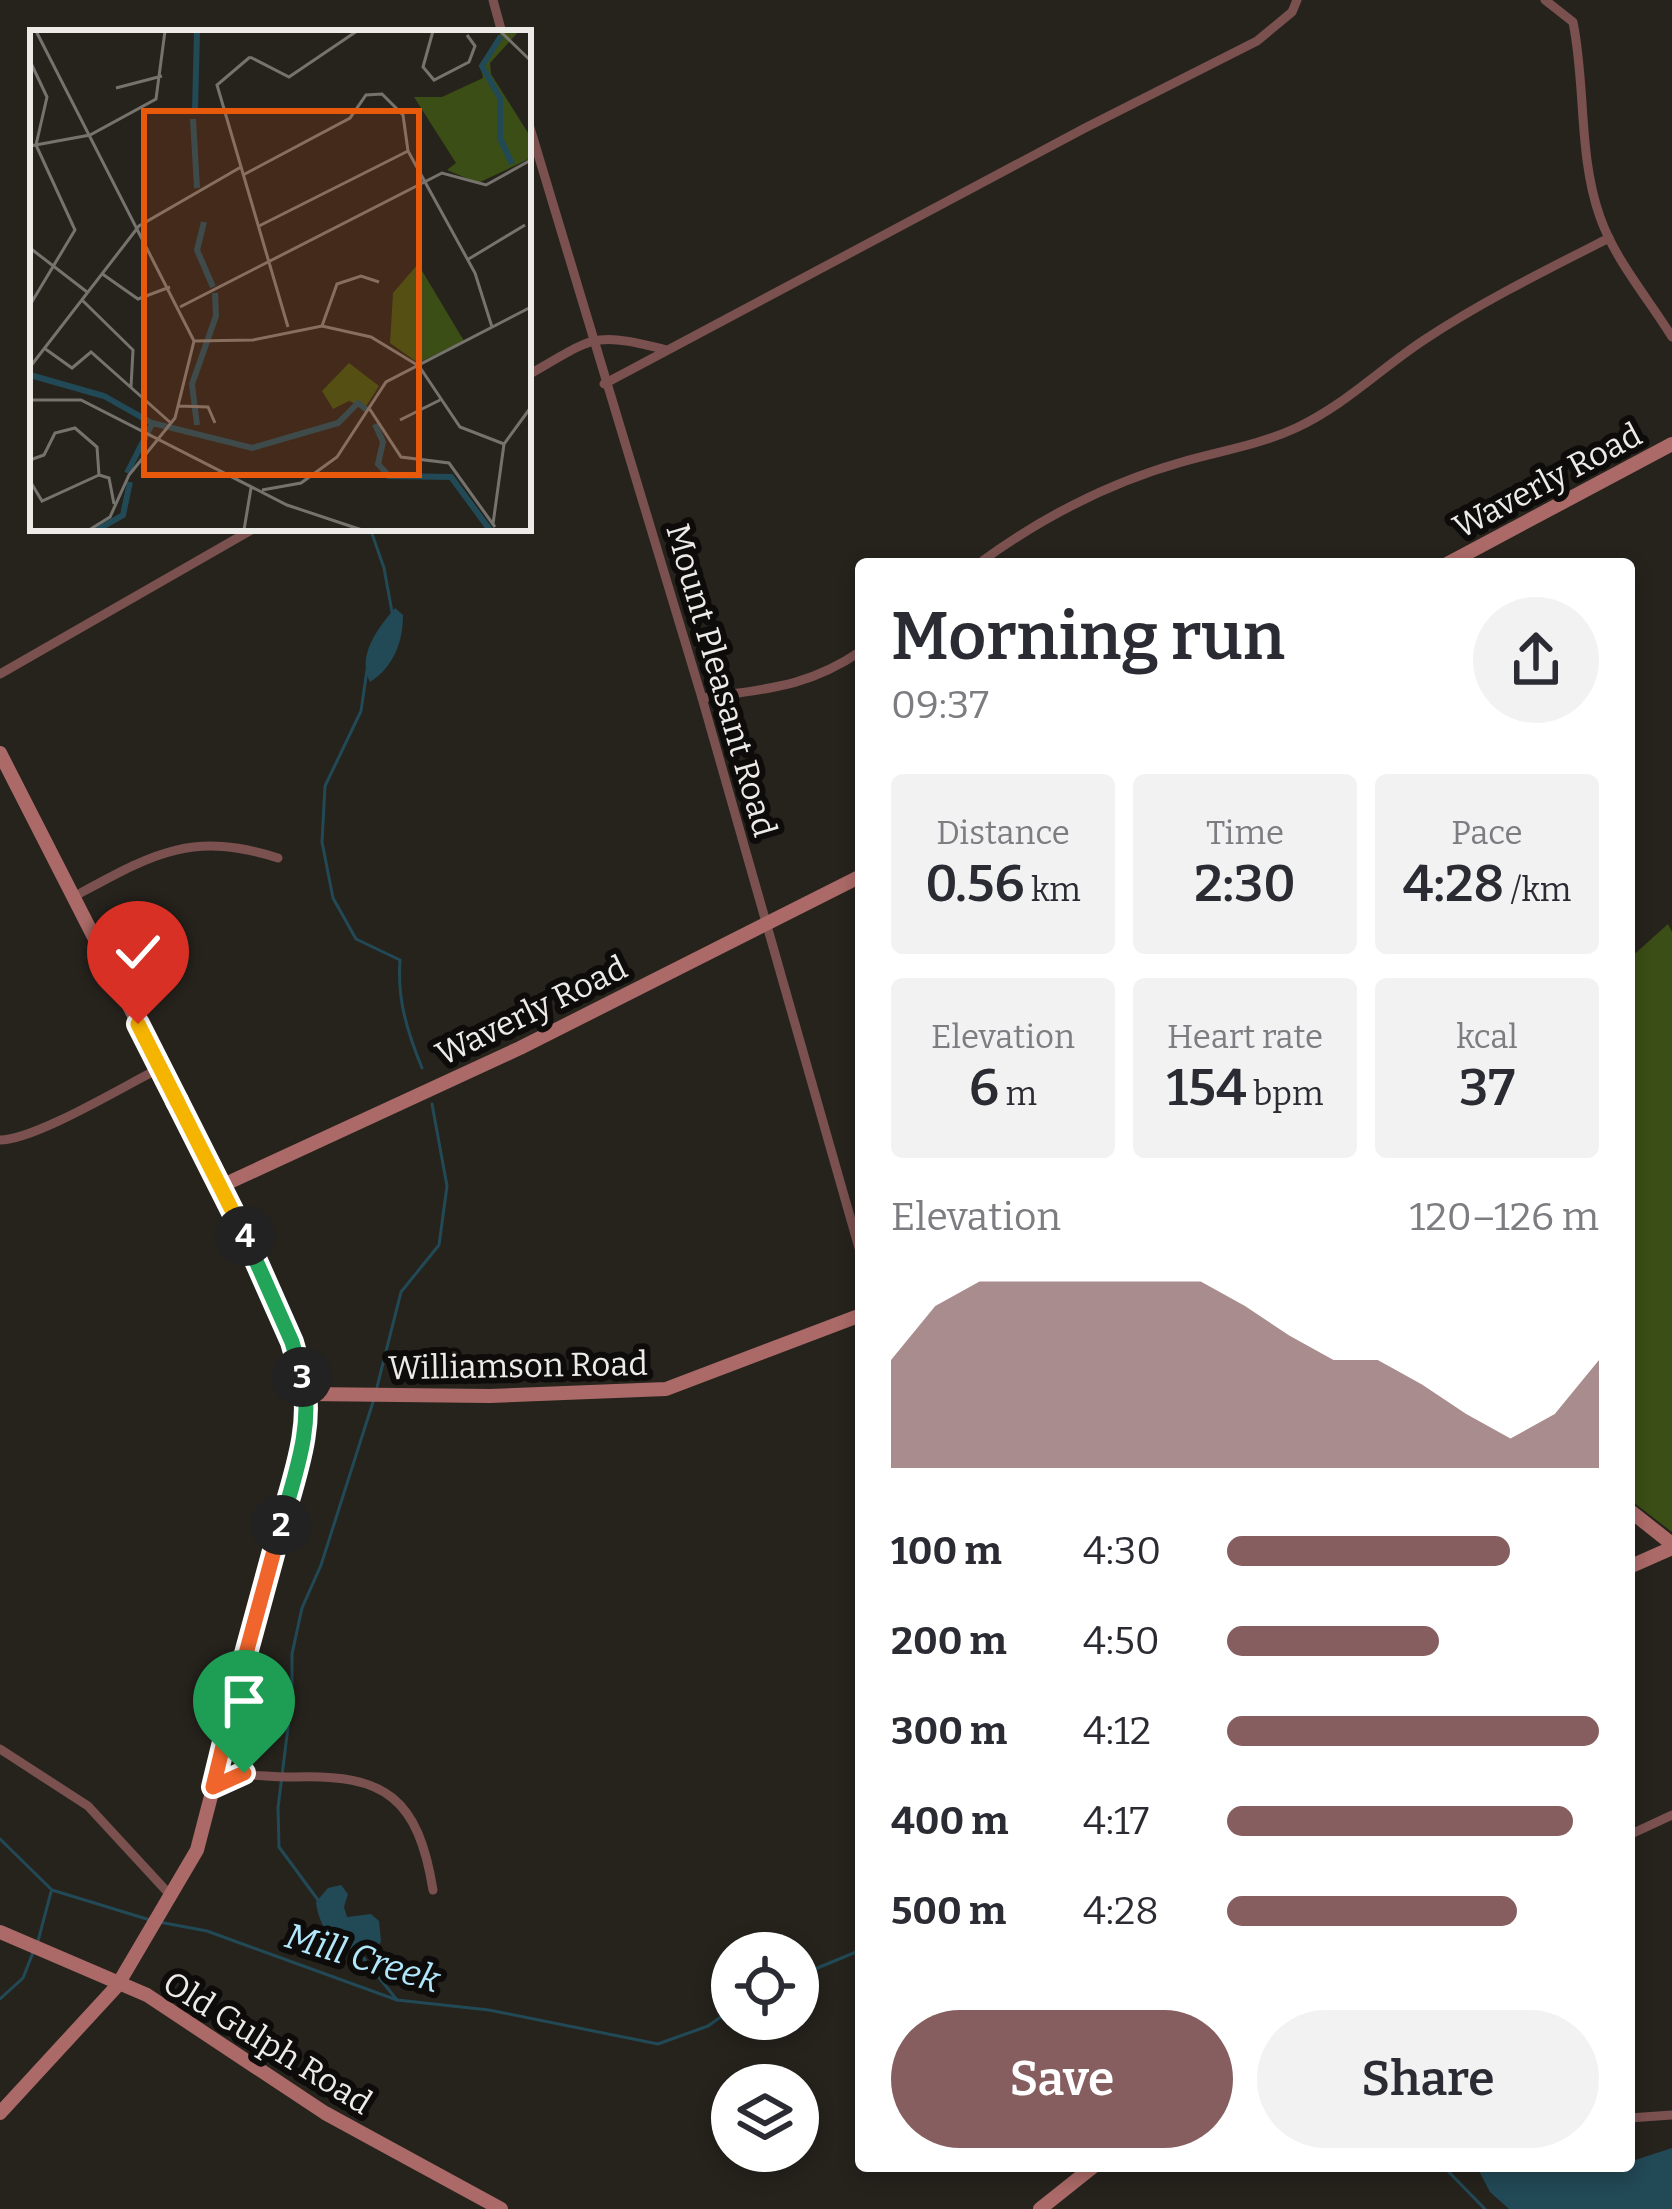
<!DOCTYPE html>
<html lang="en">
<head>
<meta charset="utf-8">
<style>
	:root { --surface:#fff; --page:#f2f2f3; --text:#2b2b33; --muted:#7c7c81; --accent:#865e5f }
	body { margin:0; font-family:Bitter,serif; background:var(--page); color:var(--text); height:100vh; display:flex; flex-direction:column; font-size:45px; white-space:nowrap }
	* { box-sizing:border-box; margin:0 }
	p { font-size:39px; color:var(--muted) }
	.icon { flex:none; width:66px; height:66px; fill:none; stroke:currentColor; stroke-width:2; stroke-linecap:round; stroke-linejoin:round }
	.map { position:relative; flex:1; overflow:hidden }
	.drawer { position:absolute; left:855px; top:558px; width:780px; height:1614px; display:flex; flex-direction:column; background:var(--surface); border-radius:12px; box-shadow:0 6px 18px #0003 }
	.drawer>* { flex:none }
	.fabs { position:absolute; left:711px; top:1932px; display:grid; gap:24px }
	.fabs a { display:grid; place-items:center; width:108px; height:108px; border-radius:50%; background:var(--surface); box-shadow:0 6px 18px #0003; font-size:60px }
	.pin { position:absolute; display:grid; place-items:center; width:102px; height:102px; color:#fff; margin:-123px -51px; border-radius:50% 50% 50% 0; rotate:-45deg; box-shadow:0 0 12px #0007 }
	.pin .icon { rotate:45deg }
	.km { position:absolute; width:60px; height:60px; margin:-30px; border-radius:50%; background:#222; color:#fff; font-size:33px; line-height:60px; text-align:center }
	.round { display:grid; place-items:center; flex:none; width:126px; height:126px; border-radius:63px; background:var(--page) }
	.overview { display:flex; align-items:center; justify-content:space-between; height:204px; padding:0 36px }
	h1 { font-size:66px; font-weight:600; line-height:90px }
	.stats { display:grid; grid-template-columns:repeat(3,1fr); gap:18px; height:204px; padding:12px 36px }
	.stats div { display:grid; align-content:center; border-radius:12px; background:var(--page); text-align:center }
	.stats b { font-size:51px; font-weight:600 }
	.stats small { font-size:33px; font-weight:400 }
	.stats p { font-size:33px }
	.chart { height:336px; padding:24px 36px }
	.chart p { display:flex; justify-content:space-between }
	.chart svg { width:100%; height:216px; margin-top:12px; fill:var(--accent); opacity:.7 }
	.button { display:flex; gap:24px; margin-top:auto; padding:24px 36px }
	.button a { flex:1; height:138px; border-radius:72px; background:var(--accent); color:#fff; font-size:48px; font-weight:600; line-height:138px; text-align:center }
	.button a+a { background:var(--page); color:var(--text) }
	ul { padding:0 36px; list-style:none; font-size:39px }
	li { display:grid; grid-template-columns:192px 144px 1fr; align-items:center; height:90px }
	li i { height:30px; border-radius:15px; background:var(--accent) }
	.map>svg:first-child { display:block }
	.green { fill:#3b4e15 }
	.water { fill:#224956 }
	.lines { fill:none; stroke-linecap:round; stroke-linejoin:round }
	.stream { stroke:#224956; stroke-width:3 }
	.street { stroke:#7a514f; stroke-width:9 }
	.secondary { stroke:#ab6a67; stroke-width:14 }
	.split-1-casing { stroke:#fff; stroke-width:24 }
	.split-2-casing { stroke:#fff; stroke-width:24 }
	.split-3-casing { stroke:#fff; stroke-width:24 }
	.split-4-casing { stroke:#fff; stroke-width:24 }
	.split-5-casing { stroke:#fff; stroke-width:24 }
	.split-6-casing { stroke:#fff; stroke-width:24 }
	.split-1 { stroke:#f0652b; stroke-width:15 }
	.split-2 { stroke:#f0652b; stroke-width:15 }
	.split-3 { stroke:#22a559; stroke-width:15 }
	.split-4 { stroke:#22a559; stroke-width:15 }
	.split-5 { stroke:#f5b400; stroke-width:15 }
	.split-6 { stroke:#f5b400; stroke-width:15 }
	.labels { text-anchor:middle; stroke-width:12; stroke-linejoin:round; paint-order:stroke }
	.street-label { font-size:33px; fill:#edebe7; stroke:#0d0c0a }
	.water-label { font-size:36px; font-style:italic; fill:#b1e7fb; stroke:#0d0c0a }
	.inset-river { fill:none; stroke:#224956; stroke-width:6 }
	.inset-road { fill:none; stroke:#76736e; stroke-width:3 }
	.view { fill:#e8590c; fill-opacity:0.15; stroke:#e8590c; stroke-width:6 }
	.inset-edge { fill:none; stroke:#edebe7; stroke-width:6 }
</style>
</head>
<body>
<div class="map">
<svg width="1672" height="2209" viewBox="0 0 1672 2209">
	<rect width="100%" height="100%" fill="#26231d"/>
	<polygon class="green" points="1668,924 1672,932 1672,1532 1629,1499 1629,959"/>
	<g class="water">
		<path d="M 395,608 L 403,615 C 403,643 393,667 370,682 C 356,656 378,628 395,608 Z"/>
		<path d="M 341,1885 L 348,1894 L 344,1907 L 347,1917 L 371,1914 L 379,1921 L 381,1941 L 377,1950 C 344,1955 320,1936 316,1902 L 328,1888 Z"/>
		<polygon points="1672,2148 1672,2209 1509,2209 1490,2192 1480,2173 1482,2166 1629,2166 1629,2162"/>
	</g>
	<g class="lines">
		<g class="stream">
			<polyline points="370,528 384,568 392,612"/>
			<path d="M 367,670 L 361,711 L 325,786 L 322,842 L 333,898 L 356,939 L 400,960 C 397,999 407,1031 422,1068"/>
			<polyline points="377,1387 401,1292 439,1245 447,1186 432,1104"/>
			<polyline points="0,1839 52,1890 150,1920"/>
			<polyline points="318,1900 279,1847 278,1808 292,1695 292,1654 302,1608 321,1565 373,1402"/>
			<polyline points="159,1922 207,1931 397,2000 489,2010 658,2044 708,2026 732,2009"/>
			<polyline points="38,1941 51,1892"/>
			<polyline points="357,1950 397,2000"/>
			<polyline points="798,1976 861,1950"/>
			<polyline points="0,1999 23,1978 34,1950"/>
			<polyline points="1443,2166 1485,2209"/>
		</g>
		<g class="street">
			<polyline points="493,0 502,33"/>
			<path d="M 1545,0 L 1573,22 C 1586,86 1578,155 1600,217 C 1615,260 1648,298 1672,337"/>
			<polyline points="528,121 702,698 861,1255"/>
			<path d="M 528,375 C 595,337 591,331 667,350"/>
			<polyline points="604,384 1085,128 1257,41 1292,12 1297,0"/>
			<path d="M 978,564 C 1039,519 1108,483 1182,462 C 1220,451 1259,445 1296,428 C 1345,405 1380,369 1424,340 C 1483,301 1546,270 1609,238"/>
			<polyline points="0,674 255,528"/>
			<path d="M 702,698 C 764,689 807,688 861,651"/>
			<path d="M 75,896 C 151,855 190,830 278,858"/>
			<path d="M 0,1140 C 35,1140 124,1086 160,1068"/>
			<polyline points="0,1749 88,1806 172,1897"/>
			<path d="M 213,1787 C 254,1768 254,1778 294,1777 C 386,1774 418,1798 433,1890"/>
			<polyline points="1629,1835 1672,1815"/>
			<polyline points="1629,2118 1672,2115"/>
		</g>
		<g class="secondary">
			<polyline points="1447,564 1672,444"/>
			<polyline points="0,753 221,1186 293,1342 307,1394 303,1439 291,1488 197,1850 117,1986 0,2113"/>
			<polyline points="221,1186 520,1048 861,876"/>
			<polyline points="307,1394 490,1396 666,1389 861,1315"/>
			<polyline points="1629,1510 1672,1544"/>
			<polyline points="1629,1567 1672,1548"/>
			<polyline points="0,1932 147,1995 325,2113 501,2209"/>
			<polyline points="1040,2209 1094,2166"/>
		</g>
	</g>
	<g class="lines">
		<g class="split-1-casing">
			<polyline id="split-1" points="241,1672 213,1787 244,1773"/>
		</g>
		<g class="split-2-casing">
			<polyline id="split-2" points="241,1672 281,1525"/>
		</g>
		<g class="split-3-casing">
			<path id="split-3" d="M 281,1525 C 293,1480 315,1424 302,1377"/>
		</g>
		<g class="split-4-casing">
			<polyline id="split-4" points="245,1236 292,1342 302,1377"/>
		</g>
		<g class="split-5-casing">
			<polyline id="split-5" points="177,1101 245,1236"/>
		</g>
		<g class="split-6-casing">
			<polyline id="split-6" points="138,1024 177,1101"/>
		</g>
		<use href="#split-1" class="split-1"/>
		<use href="#split-2" class="split-2"/>
		<use href="#split-3" class="split-3"/>
		<use href="#split-4" class="split-4"/>
		<use href="#split-5" class="split-5"/>
		<use href="#split-6" class="split-6"/>
	</g>
	<g class="labels">
		<g class="street-label">
			<text transform="translate(1547 480) rotate(-28)" y="12">Waverly Road</text>
			<text transform="translate(722 680) rotate(74)" y="12">Mount Pleasant Road</text>
			<text transform="translate(531 1010) rotate(-26)" y="12">Waverly Road</text>
			<text transform="translate(518 1365) rotate(-1)" y="12">Williamson Road</text>
			<text transform="translate(268 2042) rotate(32)" y="12">Old Gulph Road</text>
		</g>
		<g class="water-label">
			<text transform="translate(363 1957) rotate(17)" y="13">Mill Creek</text>
		</g>
	</g>
	<g transform="translate(30 30)">
		<rect width="501" height="501" fill="#26231d"/>
		<path d="M 472,1 L 489,1 L 460,33 L 461,44 L 500,106 L 501,128 L 448,153 L 417,140 L 426,133 L 384,67 L 412,67 L 453,48 L 450,34 ZM 388,234 L 434,311 L 388,333 L 360,313 L 363,263 ZM 319,333 L 349,356 L 335,378 L 319,371 L 303,379 L 292,361 Z" fill="#3b4e15"/>
		<path class="inset-river" d="M 471,6 L 452,36 L 470,68 L 470,108 L 482,134M 165,80 L 167,1M 163,89 L 167,158M 174,192 L 167,220 L 183,257M 0,345 L 74,366 L 122,393 L 222,418 L 308,393 L 328,373 L 337,380M 345,394 L 353,412 L 348,434 L 359,446 L 421,447 L 460,500M 167,395 L 162,354 L 186,286 L 185,263M 97,443 L 122,394M 67,500 L 93,485 L 100,452"/>
		<path class="inset-road" d="M 6,1 L 164,311 L 145,388 L 99,445 L 80,487 L 59,500M 403,1 L 393,37 L 404,50 L 439,32 L 445,16 L 437,5M 470,1 L 501,31M 220,27 L 187,55 L 258,297M 220,27 L 259,47 L 327,1M 0,31 L 17,67 L 6,115 L 45,200 L 0,275M 86,58 L 132,46M 0,116 L 60,105 L 126,69 L 135,1M 213,145 L 320,88 L 336,65 L 352,64 L 373,85 L 378,121 L 445,243 L 462,297M 229,196 L 378,121M 0,218 L 57,262M 437,230 L 495,195M 71,243 L 108,269 L 140,257M 52,270 L 103,320 L 101,357M 150,277 L 412,143 L 456,155 L 501,130M 292,296 L 307,254 L 331,246 L 349,252M 164,311 L 223,310 L 292,296 L 341,307 L 389,336 L 430,397 L 474,414M 14,318 L 42,338 L 61,322 L 142,394M 0,337 L 109,196 L 211,137M 0,370 L 51,370 L 257,475 L 332,500M 149,376 L 178,377 L 185,393M 339,378 L 371,427 L 419,433 L 465,497M 370,390 L 410,370M 0,430 L 14,425 L 25,403 L 45,398 L 67,417 L 69,445M 69,445 L 79,448 L 84,474M 0,451 L 12,471 L 69,445M 232,460 L 271,453 L 307,427 L 356,352 L 501,277M 463,494 L 474,414 L 501,377M 214,500 L 221,458"/>
		<path class="view" d="M 114,81 L 389,81 L 389,445 L 114,445 Z"/>
		<rect width="501" height="501" class="inset-edge"/>
	</g>
</svg>
<div class="fabs">
<a><svg class="icon" aria-label="locate" viewBox="0 0 24 24"><circle cx="12" cy="12" r="6"/><path d="M12 2v4M12 18v4M2 12h4M18 12h4"/></svg></a>
<a><svg class="icon" aria-label="layers" viewBox="0 0 24 24"><path d="M12 4l9 5-9 5-9-5zM3 14l9 5 9-5"/></svg></a>
</div>
<div class="pin" style="left:244px;top:1773px;background:#1e9e55"><svg class="icon" aria-label="arrive" viewBox="0 0 24 24"><path d="M6 21V4h12l-3 4 3 4H6"/></svg></div>
<div class="pin" style="left:138px;top:1024px;background:#d93025"><svg class="icon" aria-label="check" viewBox="0 0 24 24"><path d="M5 12l5 5 9-10"/></svg></div>
<b class="km" style="left:281px;top:1525px">2</b>
<b class="km" style="left:302px;top:1377px">3</b>
<b class="km" style="left:245px;top:1236px">4</b>
<section class="drawer">
<div class="overview"><div><h1>Morning run</h1><p>09:37</p></div><a class="round"><svg class="icon" aria-label="share" viewBox="0 0 24 24"><path d="M12 15V3M7 8l5-5 5 5M5 13v7h14v-7"/></svg></a></div>
<div class="stats">
<div><p>Distance</p><b>0.56<small> km</small></b></div>
<div><p>Time</p><b>2:30</b></div>
<div><p>Pace</p><b>4:28<small> /km</small></b></div>
</div>
<div class="stats">
<div><p>Elevation</p><b>6<small> m</small></b></div>
<div><p>Heart rate</p><b>154<small> bpm</small></b></div>
<div><p>kcal</p><b>37</b></div>
</div>
<div class="chart"><p><span>Elevation</span>120–126 m</p>
<svg viewBox="0 0 160 44" preserveAspectRatio="none"><path d="M0 44V22L10 11L20 6L30 6L40 6L50 6L60 6L70 6L80 11L90 17L100 22L110 22L120 27L130 33L140 38L150 33L160 22V44z"/></svg>
</div>
<ul>
<li><b>100 m</b>4:30<i style="width:76%"></i></li>
<li><b>200 m</b>4:50<i style="width:57%"></i></li>
<li><b>300 m</b>4:12<i style="width:100%"></i></li>
<li><b>400 m</b>4:17<i style="width:93%"></i></li>
<li><b>500 m</b>4:28<i style="width:78%"></i></li>
</ul>
<div class="button"><a>Save</a><a>Share</a></div>
</section>
</div>
</body>
</html>
